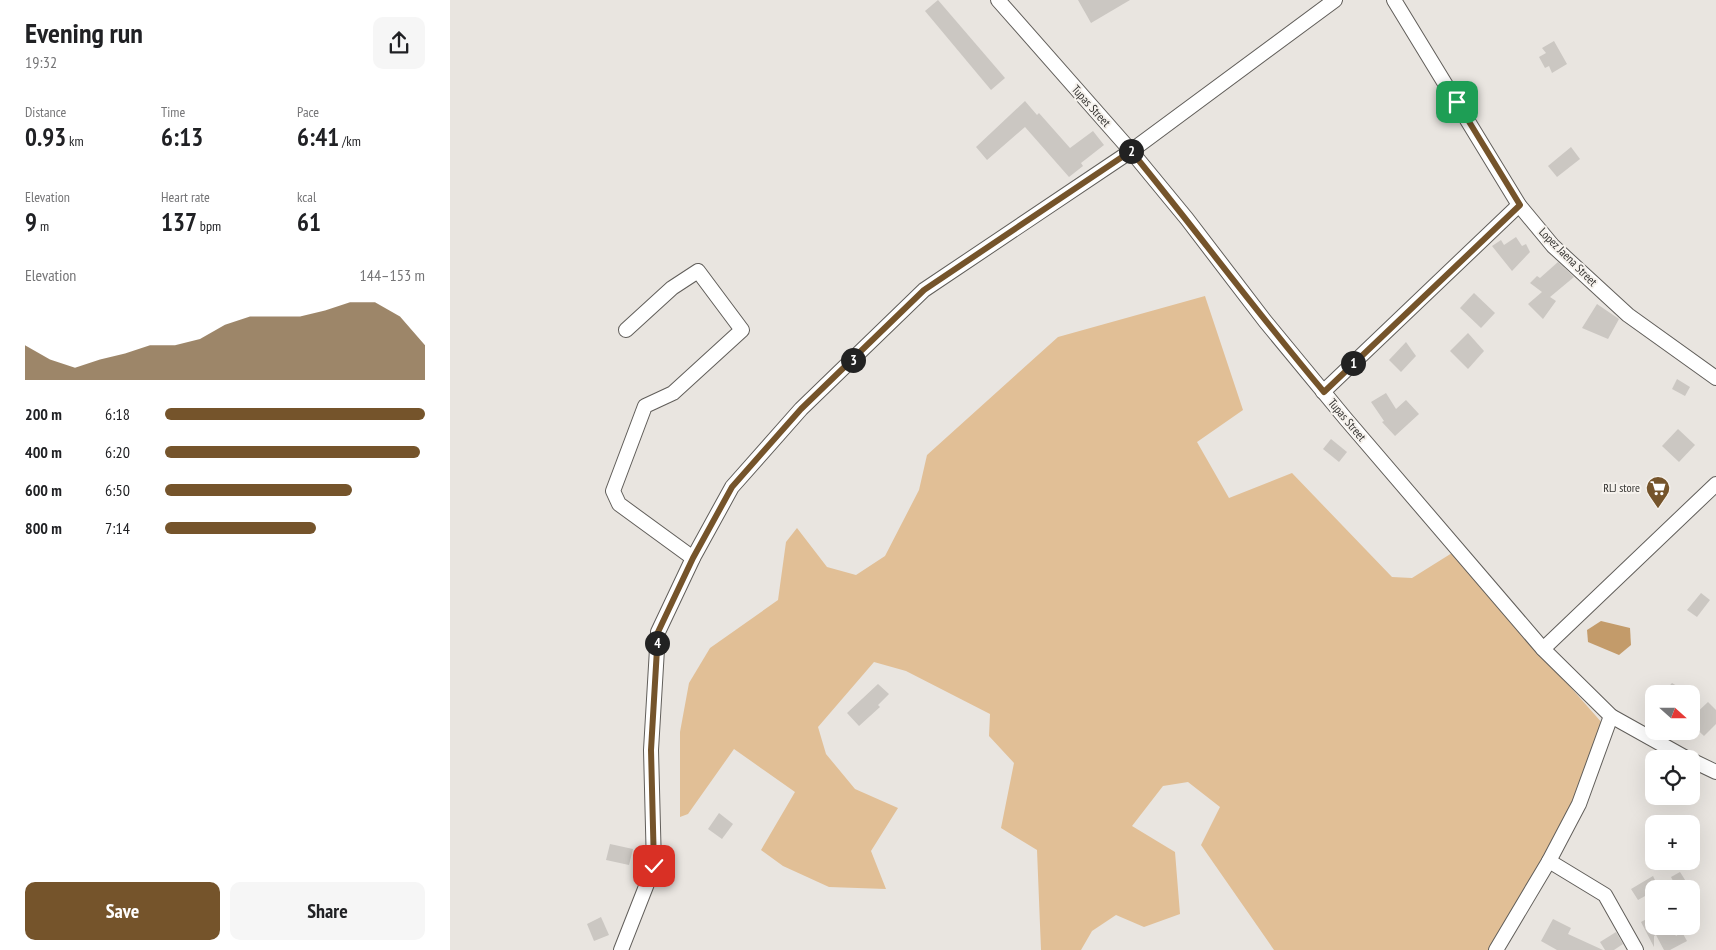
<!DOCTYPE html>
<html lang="en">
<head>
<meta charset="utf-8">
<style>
	:root { --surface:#fff; --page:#f6f6f6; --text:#202124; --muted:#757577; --accent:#75542b }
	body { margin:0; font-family:"PT Sans Narrow",sans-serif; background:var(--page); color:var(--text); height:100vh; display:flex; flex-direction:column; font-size:19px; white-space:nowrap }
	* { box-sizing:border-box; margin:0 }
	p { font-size:16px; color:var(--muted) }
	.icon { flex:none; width:28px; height:28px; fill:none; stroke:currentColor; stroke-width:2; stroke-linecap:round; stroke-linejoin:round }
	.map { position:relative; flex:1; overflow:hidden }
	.sheet { display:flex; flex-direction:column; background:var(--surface); width:450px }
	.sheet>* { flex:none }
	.needle { width:32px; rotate:111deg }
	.buttons { position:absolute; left:1195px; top:685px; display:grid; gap:10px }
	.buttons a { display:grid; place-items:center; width:55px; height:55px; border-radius:10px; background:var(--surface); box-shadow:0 5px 20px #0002; font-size:25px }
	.pin { position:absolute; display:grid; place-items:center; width:42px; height:42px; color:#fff; margin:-21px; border-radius:10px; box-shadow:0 2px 8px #0006 }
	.km { position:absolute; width:25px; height:25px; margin:-12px; border-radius:50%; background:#222; color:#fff; font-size:14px; line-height:25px; text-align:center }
	.round { display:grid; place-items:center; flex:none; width:52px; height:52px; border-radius:10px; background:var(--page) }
	.headline { display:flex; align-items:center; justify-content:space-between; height:85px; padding:0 25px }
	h1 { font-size:28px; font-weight:800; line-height:38px }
	.stats { display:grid; grid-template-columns:repeat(3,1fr); gap:8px; height:85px; padding:5px 25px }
	.stats div { display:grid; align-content:center }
	.stats b { font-size:25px; font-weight:800 }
	.stats small { font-size:14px; font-weight:400 }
	.stats p { font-size:14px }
	.chart { height:140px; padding:10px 25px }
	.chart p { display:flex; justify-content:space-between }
	.chart svg { width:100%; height:90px; margin-top:5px; fill:var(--accent); opacity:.7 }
	.button { display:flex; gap:10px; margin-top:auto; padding:10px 25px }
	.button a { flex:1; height:58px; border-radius:10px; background:var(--accent); color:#fff; font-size:20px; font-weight:800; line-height:58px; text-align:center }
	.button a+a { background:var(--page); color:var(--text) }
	ul { padding:0 25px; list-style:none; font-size:16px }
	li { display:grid; grid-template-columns:80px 60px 1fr; align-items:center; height:38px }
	li i { height:12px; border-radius:6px; background:var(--accent) }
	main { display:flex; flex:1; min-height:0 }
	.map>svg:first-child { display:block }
	.green { fill:#e1bf96 }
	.water { fill:#c39b6a }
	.building { fill:#cbc7c2 }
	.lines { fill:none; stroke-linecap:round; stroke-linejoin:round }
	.minor-casing { stroke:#615e5a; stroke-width:16 }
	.minor { stroke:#fff; stroke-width:14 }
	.route-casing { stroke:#fff; stroke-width:10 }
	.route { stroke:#75542b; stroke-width:6 }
	.labels { text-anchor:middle; stroke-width:4; stroke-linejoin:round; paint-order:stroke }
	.street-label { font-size:12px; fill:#353432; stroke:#f6f2ed }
	.poi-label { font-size:12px; fill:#353432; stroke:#f6f2ed; text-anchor:end }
</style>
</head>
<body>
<main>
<section class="sheet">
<div class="headline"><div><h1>Evening run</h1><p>19:32</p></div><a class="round"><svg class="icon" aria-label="share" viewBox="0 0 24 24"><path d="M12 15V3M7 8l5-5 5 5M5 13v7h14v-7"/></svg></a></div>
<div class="stats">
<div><p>Distance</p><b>0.93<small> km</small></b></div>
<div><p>Time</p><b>6:13</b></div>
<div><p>Pace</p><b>6:41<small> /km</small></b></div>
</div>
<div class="stats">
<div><p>Elevation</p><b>9<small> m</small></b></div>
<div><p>Heart rate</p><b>137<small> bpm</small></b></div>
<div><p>kcal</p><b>61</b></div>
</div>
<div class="chart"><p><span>Elevation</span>144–153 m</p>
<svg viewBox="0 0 160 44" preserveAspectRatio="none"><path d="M0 44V27L10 34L20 38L30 34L40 31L50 27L60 27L70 24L80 17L90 13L100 13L110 13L120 10L130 6L140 6L150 13L160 27V44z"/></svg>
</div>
<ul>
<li><b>200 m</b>6:18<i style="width:100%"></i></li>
<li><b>400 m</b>6:20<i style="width:98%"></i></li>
<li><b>600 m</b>6:50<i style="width:72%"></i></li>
<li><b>800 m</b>7:14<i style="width:58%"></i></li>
</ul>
<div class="button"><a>Save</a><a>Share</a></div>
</section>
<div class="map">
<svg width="1266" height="950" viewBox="0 0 1266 950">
	<rect width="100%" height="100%" fill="#e9e5e0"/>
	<polygon class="green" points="755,296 793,410 747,442 779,498 842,473 942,577 962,578 1002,553 1153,724 1132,797 1044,950 824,950 751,845 770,807 738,782 713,786 682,826 725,852 730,914 694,927 666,915 642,931 631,950 591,950 587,850 551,828 564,763 539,736 540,714 456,671 424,662 368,727 376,754 405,789 448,808 421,851 436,889 379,887 333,866 311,850 345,792 284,749 238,814 230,817 230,732 239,683 260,648 328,600 336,542 347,528 377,567 406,575 435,556 469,490 477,455 608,337"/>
	<polygon class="water" points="1151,621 1180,628 1181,645 1169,655 1138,642 1137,630"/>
	<g class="building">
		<polygon points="488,0 555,78 541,90 475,11"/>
		<polygon points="628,0 680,0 641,23"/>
		<polygon points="1104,41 1117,64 1102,73 1099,66 1095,68 1089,57 1096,53 1092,48"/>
		<polygon points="575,101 587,115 589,113 620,148 643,131 654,145 631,163 633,166 619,177 575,127 537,160 526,147"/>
		<polygon points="1121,147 1130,159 1107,177 1098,166"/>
		<polygon points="1066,237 1072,246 1076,244 1080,252 1062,271 1042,246 1051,240 1054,245"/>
		<polygon points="1108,262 1124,277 1100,297 1106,301 1093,319 1078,304 1092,292 1080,283 1087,276 1090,278"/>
		<polygon points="1024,293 1045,313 1031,328 1010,308"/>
		<polygon points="1147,304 1169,319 1158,339 1132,328"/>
		<polygon points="1018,333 1034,351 1018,369 1000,351"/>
		<polygon points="956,342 966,356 951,372 939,360"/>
		<polygon points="1227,379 1240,387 1235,396 1222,389"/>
		<polygon points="936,393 946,409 956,400 969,414 945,436 932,422 934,421 921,402"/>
		<polygon points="1228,429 1245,445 1229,462 1212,446"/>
		<polygon points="881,439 897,452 889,462 873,449"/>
		<polygon points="1251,593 1260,600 1247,617 1237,610"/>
		<polygon points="1222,683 1240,694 1212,694"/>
		<polygon points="428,684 439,694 428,705 430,707 409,726 397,713"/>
		<polygon points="1258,702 1266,710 1266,724 1254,736 1241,724 1241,718"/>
		<polygon points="269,813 283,824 272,839 258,829"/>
		<polygon points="160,844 183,849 179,865 156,860"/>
		<polygon points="1230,872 1237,883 1227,889 1221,877"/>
		<polygon points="1203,876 1209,888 1204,889 1204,891 1188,900 1181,889"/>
		<polygon points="1204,915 1204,926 1222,926 1218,929 1220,933 1223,931 1226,936 1232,932 1237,941 1220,950 1214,950 1206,935 1204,936 1204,947 1191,922"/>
		<polygon points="151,917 159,935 144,941 137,924"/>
		<polygon points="1103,919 1121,928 1118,934 1153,950 1107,950 1091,941"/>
		<polygon points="1166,932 1173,944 1164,950 1155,950 1150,942"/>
	</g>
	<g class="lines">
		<g class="minor-casing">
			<g id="minor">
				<polyline points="548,0 681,151 737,219 815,321 895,418 1093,649 1161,716 1238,759"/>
				<polyline points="944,0 1069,205 1103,246 1178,315 1266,378"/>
				<polyline points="176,330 222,288 248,271 292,330 223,393 195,406 163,491 169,504 243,558"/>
				<polyline points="873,392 1069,205"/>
				<polyline points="1093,649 1266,484"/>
				<polyline points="1241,760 1266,772"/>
				<polyline points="1099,861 1155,895 1186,950"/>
				<polyline points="171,950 204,866 201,750 208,632 243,558 282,487 351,409 474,290 681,151 885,0"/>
				<polyline points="1046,950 1099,861 1129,804 1161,716"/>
			</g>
		</g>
		<use href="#minor" class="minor"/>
	</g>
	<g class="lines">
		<g class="route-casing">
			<path id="route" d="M 204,866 L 201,750 L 208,632 L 243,558 L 282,487 L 351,409 L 474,290 L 681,151 C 746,230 807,313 874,392 L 1070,205 L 1007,102"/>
		</g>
		<use href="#route" class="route"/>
	</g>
	<defs>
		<g id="supermarket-pin" transform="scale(1.25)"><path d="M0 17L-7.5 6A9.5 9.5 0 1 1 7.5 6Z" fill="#75542b" stroke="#f6f2ed"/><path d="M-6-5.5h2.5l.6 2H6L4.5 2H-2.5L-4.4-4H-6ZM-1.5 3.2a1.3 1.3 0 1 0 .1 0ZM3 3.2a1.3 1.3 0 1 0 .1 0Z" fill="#fff"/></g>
	</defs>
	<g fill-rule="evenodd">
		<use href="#supermarket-pin" x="1208" y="488"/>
	</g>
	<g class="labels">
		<g class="street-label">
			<text transform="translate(641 106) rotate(48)" y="4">Tupas Street</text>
			<text transform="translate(1118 257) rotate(45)" y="4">Lopez Jaena Street</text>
			<text transform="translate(897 420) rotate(50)" y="4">Tupas Street</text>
		</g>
		<g class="poi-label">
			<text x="1190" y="492">RLJ store</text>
		</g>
	</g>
</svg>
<div class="buttons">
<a><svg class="needle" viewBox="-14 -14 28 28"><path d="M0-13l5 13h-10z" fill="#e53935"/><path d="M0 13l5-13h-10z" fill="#757577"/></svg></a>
<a><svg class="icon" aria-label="locate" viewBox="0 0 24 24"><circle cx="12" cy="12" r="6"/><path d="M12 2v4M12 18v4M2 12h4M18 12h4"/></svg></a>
<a>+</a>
<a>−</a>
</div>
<div class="pin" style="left:1007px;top:102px;background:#1e9e55"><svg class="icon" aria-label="arrive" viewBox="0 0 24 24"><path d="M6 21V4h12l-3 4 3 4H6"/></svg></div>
<div class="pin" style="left:204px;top:866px;background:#d93025"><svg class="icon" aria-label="check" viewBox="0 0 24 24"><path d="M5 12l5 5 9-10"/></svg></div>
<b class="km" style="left:903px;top:363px">1</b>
<b class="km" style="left:681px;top:151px">2</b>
<b class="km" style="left:403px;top:360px">3</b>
<b class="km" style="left:207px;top:643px">4</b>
</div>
</main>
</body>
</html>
